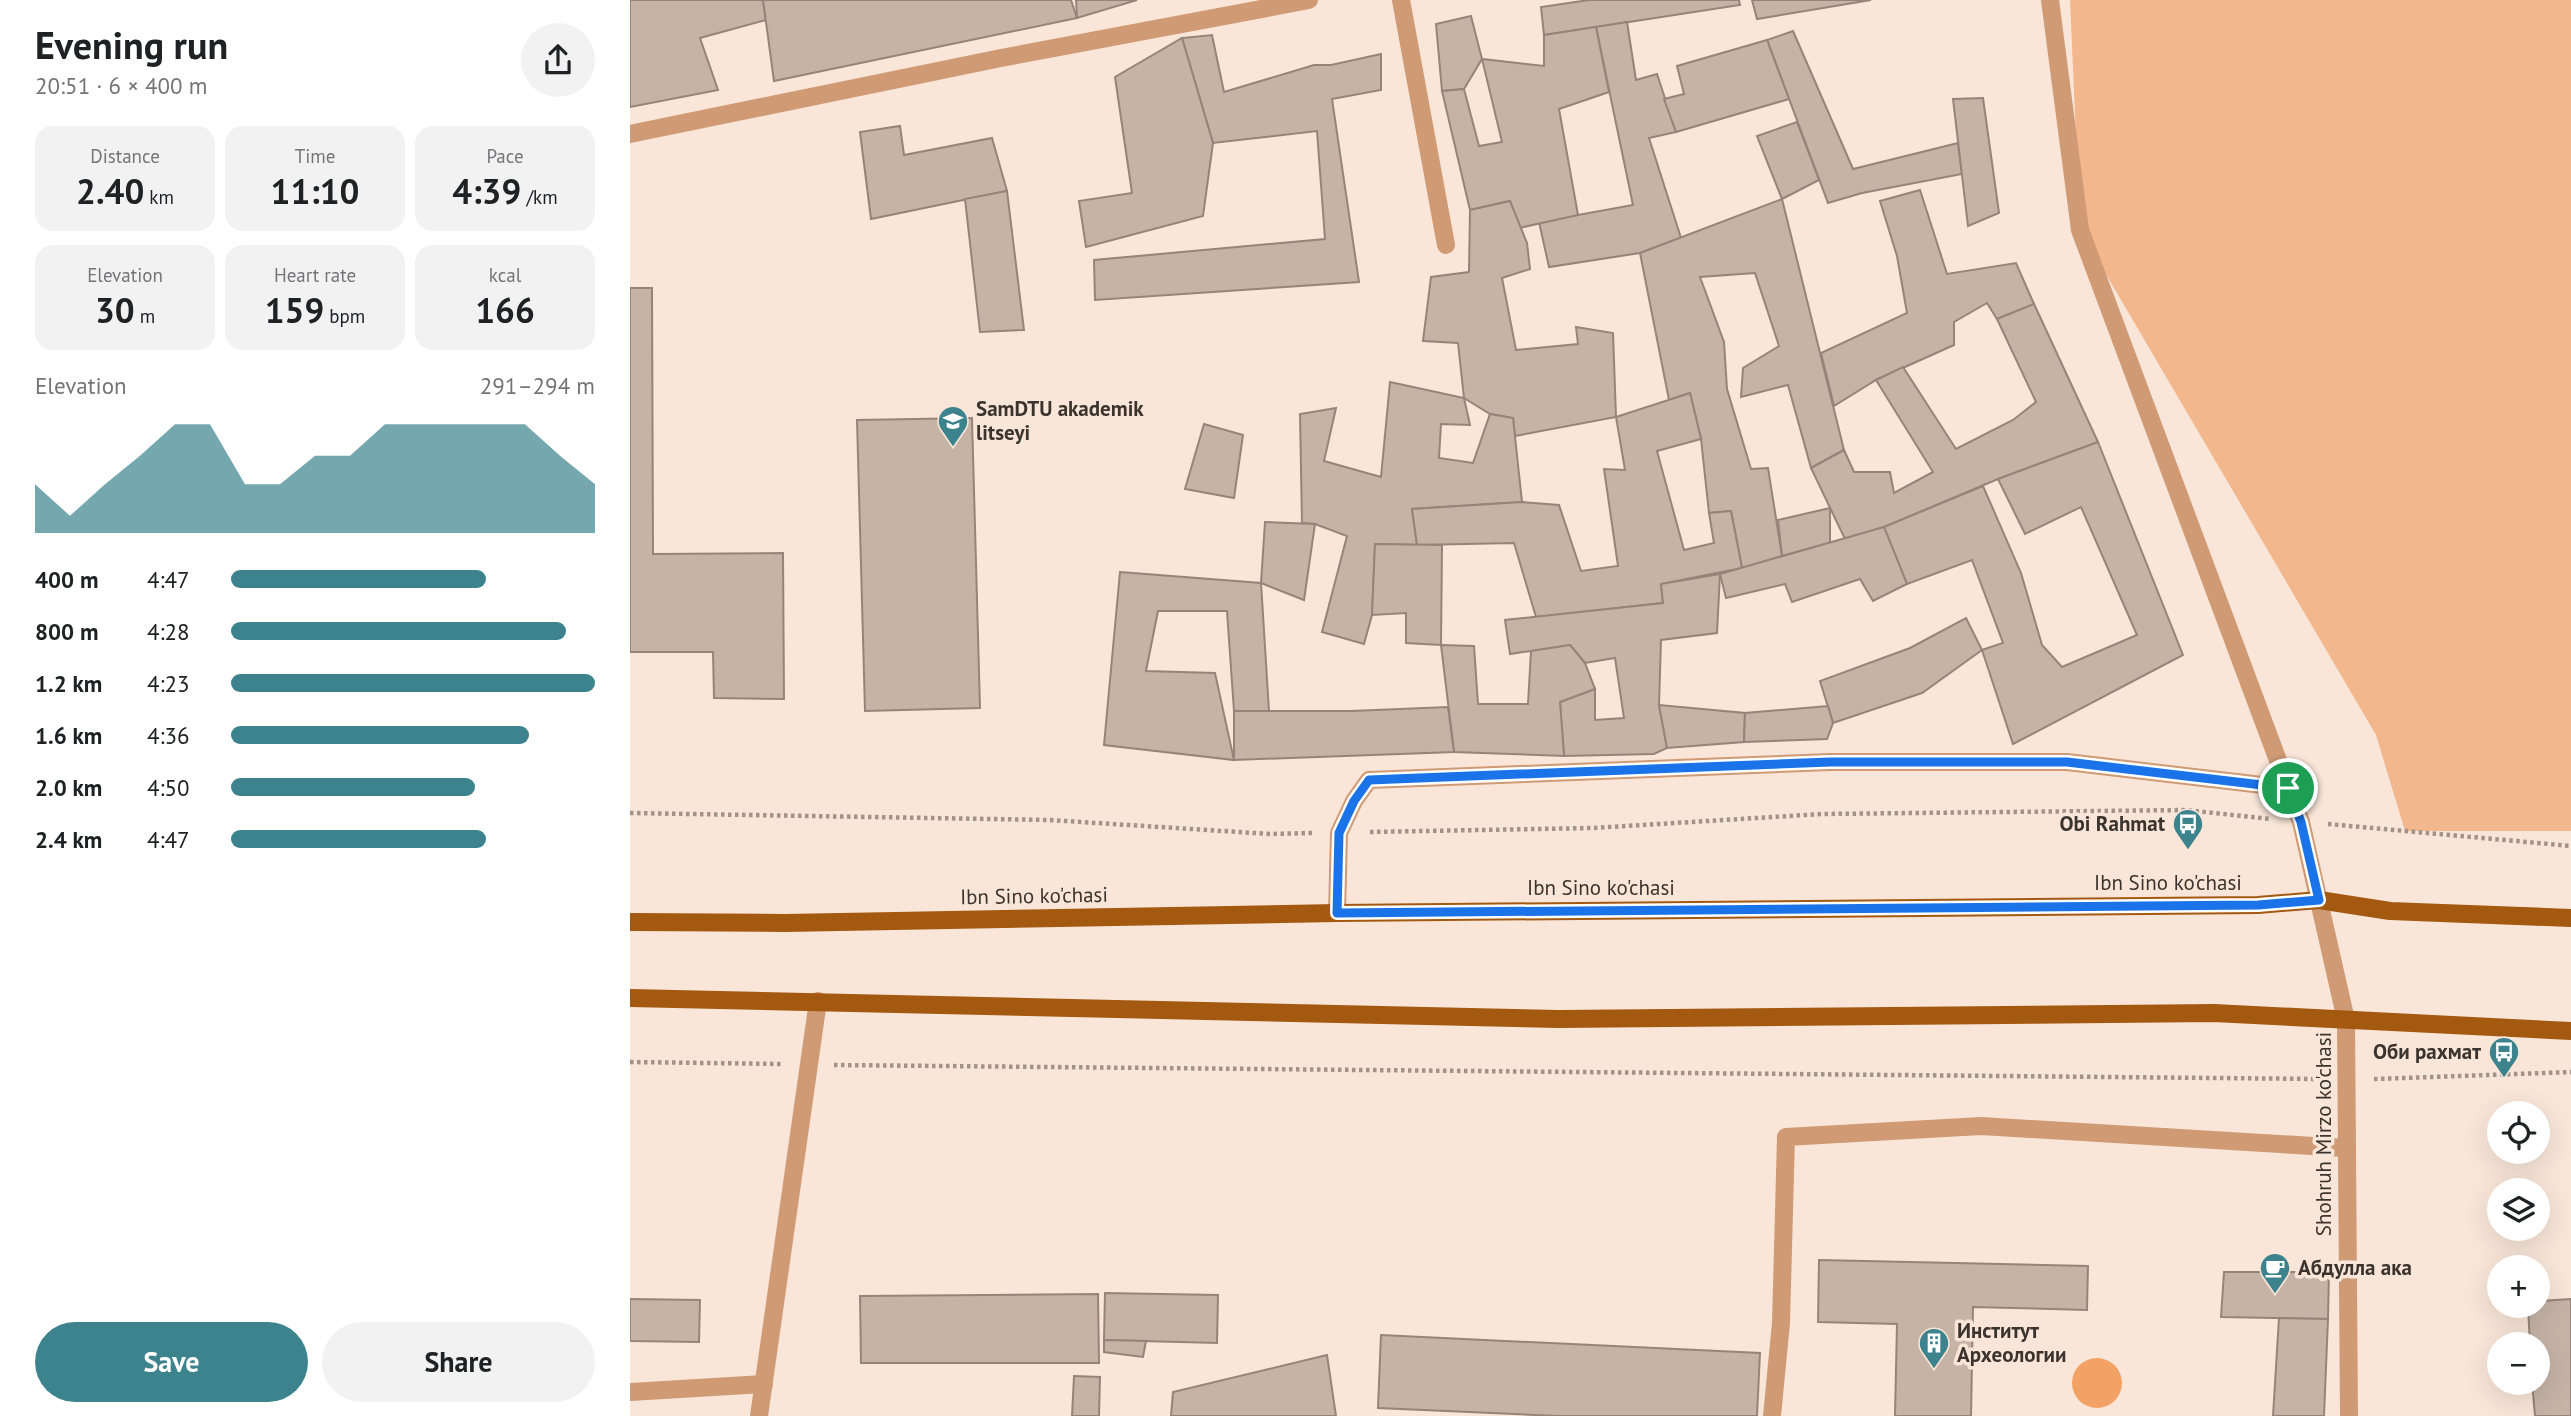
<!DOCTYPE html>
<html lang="en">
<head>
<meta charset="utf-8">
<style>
	:root { --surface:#fff; --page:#f2f2f2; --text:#202124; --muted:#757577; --accent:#3c838d }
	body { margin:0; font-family:"PT Sans",sans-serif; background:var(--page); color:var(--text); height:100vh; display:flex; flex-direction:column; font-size:26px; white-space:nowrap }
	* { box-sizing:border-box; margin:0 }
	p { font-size:23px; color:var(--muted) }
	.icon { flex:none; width:38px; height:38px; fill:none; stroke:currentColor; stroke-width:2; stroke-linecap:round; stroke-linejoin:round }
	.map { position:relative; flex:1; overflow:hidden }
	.details { display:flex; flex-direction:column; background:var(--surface); width:630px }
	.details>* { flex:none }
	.buttons { position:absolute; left:1857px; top:1101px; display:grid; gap:14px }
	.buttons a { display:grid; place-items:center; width:63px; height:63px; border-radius:50%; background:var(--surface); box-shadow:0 7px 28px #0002; font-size:35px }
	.pin { position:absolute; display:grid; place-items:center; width:60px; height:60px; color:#fff; margin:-30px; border:4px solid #fff; border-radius:50%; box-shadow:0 2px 7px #0007 }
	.round { display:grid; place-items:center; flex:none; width:74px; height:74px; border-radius:37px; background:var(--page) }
	.overview { display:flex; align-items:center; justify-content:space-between; height:119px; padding:0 35px }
	h1 { font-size:38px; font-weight:700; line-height:52px }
	.metrics { display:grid; grid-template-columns:repeat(3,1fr); gap:10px; height:119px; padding:7px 35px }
	.metrics div { display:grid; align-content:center; border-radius:18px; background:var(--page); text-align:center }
	.metrics b { font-size:35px; font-weight:700 }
	.metrics small { font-size:19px; font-weight:400 }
	.metrics p { font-size:19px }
	.chart { height:196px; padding:14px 35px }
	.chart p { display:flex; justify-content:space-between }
	.chart svg { width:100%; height:126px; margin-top:7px; fill:var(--accent); opacity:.7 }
	.action { display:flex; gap:14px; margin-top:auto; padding:14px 35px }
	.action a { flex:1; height:80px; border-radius:42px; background:var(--accent); color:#fff; font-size:28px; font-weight:700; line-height:80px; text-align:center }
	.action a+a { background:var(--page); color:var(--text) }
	ul { padding:0 35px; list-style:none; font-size:23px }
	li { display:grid; grid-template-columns:112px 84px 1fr; align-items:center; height:52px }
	li i { height:18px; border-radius:9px; background:var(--accent) }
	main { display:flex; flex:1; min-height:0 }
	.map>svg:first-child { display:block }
	.green { fill:#f2b78d }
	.water { fill:#f2a264 }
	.building { fill:#c5b3a6; stroke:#968478; stroke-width:2 }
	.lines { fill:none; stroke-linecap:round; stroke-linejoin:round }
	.path { stroke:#a09389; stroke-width:4.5; stroke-dasharray:3.5 3.5; stroke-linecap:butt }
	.minor { stroke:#cf9a74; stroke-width:18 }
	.major { stroke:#a45911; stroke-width:18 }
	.route-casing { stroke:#fff; stroke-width:14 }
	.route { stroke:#1a73e8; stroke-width:9 }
	.labels { text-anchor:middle; stroke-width:7; stroke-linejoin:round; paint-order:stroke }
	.poi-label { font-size:21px; font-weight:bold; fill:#3b342e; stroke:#f9e6d9; text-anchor:start }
	.street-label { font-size:21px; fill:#3b342e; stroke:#f9e6d9 }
</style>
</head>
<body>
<main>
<section class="details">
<div class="overview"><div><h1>Evening run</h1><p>20:51 · 6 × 400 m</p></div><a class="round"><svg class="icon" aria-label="share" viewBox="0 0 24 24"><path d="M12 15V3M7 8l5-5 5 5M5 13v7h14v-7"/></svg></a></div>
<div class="metrics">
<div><p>Distance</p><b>2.40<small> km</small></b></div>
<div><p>Time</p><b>11:10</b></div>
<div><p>Pace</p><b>4:39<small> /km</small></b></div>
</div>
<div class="metrics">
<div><p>Elevation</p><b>30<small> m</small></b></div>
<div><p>Heart rate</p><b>159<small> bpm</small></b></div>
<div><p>kcal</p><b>166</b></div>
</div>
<div class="chart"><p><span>Elevation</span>291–294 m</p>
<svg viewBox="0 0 160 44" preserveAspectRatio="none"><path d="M0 44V27L10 38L20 27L30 17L40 6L50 6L60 27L70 27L80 17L90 17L100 6L110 6L120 6L130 6L140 6L150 17L160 27V44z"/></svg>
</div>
<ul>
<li><b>400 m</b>4:47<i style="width:70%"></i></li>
<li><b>800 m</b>4:28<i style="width:92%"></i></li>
<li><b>1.2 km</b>4:23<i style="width:100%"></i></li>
<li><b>1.6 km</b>4:36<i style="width:82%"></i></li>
<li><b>2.0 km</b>4:50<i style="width:67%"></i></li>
<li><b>2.4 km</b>4:47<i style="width:70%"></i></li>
</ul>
<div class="action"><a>Save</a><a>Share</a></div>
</section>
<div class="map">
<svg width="1941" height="1416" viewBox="0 0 1941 1416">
	<rect width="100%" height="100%" fill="#f9e6d9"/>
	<polygon class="green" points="1440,0 1941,0 1941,831 1775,831 1746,735 1450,230"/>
	<circle class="water" cx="1467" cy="1383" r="25"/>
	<g class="building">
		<polygon points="0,0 133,0 136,20 70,38 88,90 0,107"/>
		<polygon points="133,0 441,0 447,18 144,81"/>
		<polygon points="446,0 507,0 447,18"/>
		<polygon points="959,0 1109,0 1110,5 914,35 911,7"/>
		<polygon points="1122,0 1241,0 1127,19"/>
		<polygon points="841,16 852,59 834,89 812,91 806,24"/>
		<polygon points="997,22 1006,80 1027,74 1046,132 1019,138 1051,238 1010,253 919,267 909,222 1003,205 966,27"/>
		<polygon points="966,27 979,92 929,109 948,215 889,228 880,201 840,210 812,91 834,89 849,146 872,142 852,59 914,66 914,35"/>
		<polygon points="1163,31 1223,169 1328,143 1332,174 1232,193 1198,203 1137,40"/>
		<polygon points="582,35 594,92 684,65 701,65 751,54 751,90 702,99 729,282 465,300 464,260 695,239 687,131 583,143 552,38"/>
		<polygon points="552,38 583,143 573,216 456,247 449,201 502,193 485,77"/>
		<polygon points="1137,40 1159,99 1046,132 1034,99 1054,94 1047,66"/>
		<polygon points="1353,98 1369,213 1338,226 1323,99"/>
		<polygon points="1167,122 1189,180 1152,199 1127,136"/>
		<polygon points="270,126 274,155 362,138 377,191 241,219 230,132"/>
		<polygon points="1290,190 1317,274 1386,263 1404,304 1367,319 1357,303 1324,322 1324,345 1246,380 1204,406 1191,353 1277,313 1267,256 1250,201"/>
		<polygon points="377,191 394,330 350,332 335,199"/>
		<polygon points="1152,199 1214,450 1181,468 1158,385 1111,397 1113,368 1149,346 1125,273 1070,277 1094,342 1097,389 1121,469 1138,468 1152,556 1112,568 1101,511 1079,513 1071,439 1060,393 1039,400 1010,253"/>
		<polygon points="880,201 897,243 900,269 872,278 886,350 948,344 946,327 983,333 986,417 885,436 883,418 860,414 834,398 828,343 793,341 801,277 839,272 840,210"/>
		<polygon points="0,288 22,288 23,554 153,553 154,699 84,698 83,652 0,652"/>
		<polygon points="1404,304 1468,442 1368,479 1254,527 1215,539 1181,468 1214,450 1224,472 1260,472 1264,493 1303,472 1246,380 1273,367 1326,449 1383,420 1406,402 1367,319"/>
		<polygon points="760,382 834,398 840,425 811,424 809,458 843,463 860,414 883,418 892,502 782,509 787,545 745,544 742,615 734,644 692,632 717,536 685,524 672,523 670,414 706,408 694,461 751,477"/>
		<polygon points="1060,393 1071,439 1027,451 1054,550 1084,543 1079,513 1101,511 1112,568 1031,584 1033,603 906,617 884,543 787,545 782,509 892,502 929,505 951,571 988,566 974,469 995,470 986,417"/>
		<polygon points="342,418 350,708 235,711 227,420"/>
		<polygon points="574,424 613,435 604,498 555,489"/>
		<polygon points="1468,442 1553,655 1383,744 1352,650 1373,643 1342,560 1277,584 1254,527 1353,486 1391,573 1412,645 1432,667 1507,635 1451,507 1395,534 1368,479"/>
		<polygon points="1200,508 1200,543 1152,556 1148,520"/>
		<polygon points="635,522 685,524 674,600 631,583"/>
		<polygon points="1254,527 1277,584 1243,601 1230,579 1162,602 1155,584 1096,598 1090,574"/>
		<polygon points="745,544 812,545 811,645 776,643 776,613 742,615"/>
		<polygon points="490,572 631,583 639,711 604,711 597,611 528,611 516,671 585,673 604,760 474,745"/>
		<polygon points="1090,574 1087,633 1031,640 1029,705 1037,748 1024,754 934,756 930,702 965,689 965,720 994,718 985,658 955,663 940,645 880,654 875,620 1033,603 1031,584"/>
		<polygon points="1336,618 1352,650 1292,693 1203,723 1190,681 1280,648"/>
		<polygon points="811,645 844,646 848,704 898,704 901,651 940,645 955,663 965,689 930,702 934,756 824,752"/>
		<polygon points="1029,705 1115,713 1114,742 1037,748"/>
		<polygon points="1198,706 1203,723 1197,739 1114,742 1115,713"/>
		<polygon points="818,707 824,752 604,760 604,711 721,711"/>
		<polygon points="1189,1260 1458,1266 1457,1310 1343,1307 1341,1416 1265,1416 1267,1324 1188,1322"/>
		<polygon points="1594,1272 1699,1272 1698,1319 1591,1317"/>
		<polygon points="475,1293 588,1295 587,1343 474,1340"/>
		<polygon points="468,1294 469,1363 231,1363 230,1296"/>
		<polygon points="0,1299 70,1300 69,1342 0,1341"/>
		<polygon points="1941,1299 1941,1416 1905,1416 1902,1382 1908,1382 1908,1344 1900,1344 1898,1306 1908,1306 1908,1301"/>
		<polygon points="1649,1318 1698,1319 1694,1416 1643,1416"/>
		<polygon points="751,1335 1130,1353 1127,1416 927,1416 748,1408"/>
		<polygon points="474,1340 516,1341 513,1357 474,1352"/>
		<polygon points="697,1355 706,1416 541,1416 543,1392"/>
		<polygon points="444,1376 470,1377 469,1416 442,1416"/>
	</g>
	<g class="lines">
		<g class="path">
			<polyline points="0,813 420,820 640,834 682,833"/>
			<polyline points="1698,824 1941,846"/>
			<polyline points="740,832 963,828 1192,814 1556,810 1640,819"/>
			<polyline points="0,1062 153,1064"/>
			<polyline points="204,1065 1690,1079"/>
			<polyline points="1744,1079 1941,1072"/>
		</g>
		<g class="minor">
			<polyline points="771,0 816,245"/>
			<polyline points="1420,0 1450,230 1671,822 1716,1020 1719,1416"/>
			<polyline points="0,134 371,58 679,0"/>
			<polyline points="707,913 709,833 724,801 739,780 1200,762 1437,762 1658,788"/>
			<polyline points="0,1392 134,1384"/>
			<polyline points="129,1416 188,1001"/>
			<polyline points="1142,1416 1151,1323 1156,1137 1351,1126 1716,1148"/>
		</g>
		<g class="major">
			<polyline points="0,922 155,923 707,913 1628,905 1689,900 1760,911 1941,918"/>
			<polyline points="0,998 928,1019 1584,1013 1941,1031"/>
		</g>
	</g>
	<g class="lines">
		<g class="route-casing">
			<polygon id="route" points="1200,762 1437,762 1658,788 1671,822 1689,900 1628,905 707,913 709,833 724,801 739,780"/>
		</g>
		<use href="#route" class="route"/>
	</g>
	<defs>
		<g id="university-pin" transform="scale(1.575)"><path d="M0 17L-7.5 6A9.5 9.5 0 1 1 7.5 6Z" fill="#3c838d" stroke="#f9e6d9"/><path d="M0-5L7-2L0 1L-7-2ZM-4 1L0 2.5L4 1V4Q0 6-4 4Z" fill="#fff"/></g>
		<g id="bus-pin" transform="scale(1.575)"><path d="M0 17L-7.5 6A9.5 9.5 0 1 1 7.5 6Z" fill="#3c838d" stroke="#f9e6d9"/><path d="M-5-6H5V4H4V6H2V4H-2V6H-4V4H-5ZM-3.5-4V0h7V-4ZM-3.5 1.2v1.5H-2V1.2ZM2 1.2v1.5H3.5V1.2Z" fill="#fff"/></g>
		<g id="cafe-pin" transform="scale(1.575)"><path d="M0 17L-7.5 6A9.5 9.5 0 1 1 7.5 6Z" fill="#3c838d" stroke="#f9e6d9"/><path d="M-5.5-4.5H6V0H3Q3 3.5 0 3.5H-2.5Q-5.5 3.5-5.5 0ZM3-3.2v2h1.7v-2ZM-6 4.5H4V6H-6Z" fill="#fff"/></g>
		<g id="building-pin" transform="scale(1.575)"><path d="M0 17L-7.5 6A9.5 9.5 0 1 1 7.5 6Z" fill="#3c838d" stroke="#f9e6d9"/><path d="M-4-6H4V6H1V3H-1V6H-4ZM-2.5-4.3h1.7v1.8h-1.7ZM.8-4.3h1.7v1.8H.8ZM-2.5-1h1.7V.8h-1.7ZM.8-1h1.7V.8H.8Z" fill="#fff"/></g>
	</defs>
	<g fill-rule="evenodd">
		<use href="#university-pin" x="323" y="421"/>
		<use href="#bus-pin" x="1558" y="824"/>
		<use href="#bus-pin" x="1874" y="1052"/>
		<use href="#cafe-pin" x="1645" y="1268"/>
		<use href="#building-pin" x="1304" y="1343"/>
	</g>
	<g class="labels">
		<g class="poi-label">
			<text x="346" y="416">SamDTU akademik<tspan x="346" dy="24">litseyi</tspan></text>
			<text x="1535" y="831" text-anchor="end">Obi Rahmat</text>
			<text x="1851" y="1059" text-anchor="end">Оби рахмат</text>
			<text x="1668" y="1275">Абдулла ака</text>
			<text x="1327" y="1338">Институт<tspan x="1327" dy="24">Археологии</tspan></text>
		</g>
		<g class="street-label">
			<text x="1538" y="890">Ibn Sino ko'chasi</text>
			<text x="971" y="895">Ibn Sino ko'chasi</text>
			<text transform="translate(404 896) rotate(-1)" y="7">Ibn Sino ko'chasi</text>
			<text transform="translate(1694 1134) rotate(-90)" y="7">Shohruh Mirzo ko'chasi</text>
		</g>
	</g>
</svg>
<div class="buttons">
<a><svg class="icon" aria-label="locate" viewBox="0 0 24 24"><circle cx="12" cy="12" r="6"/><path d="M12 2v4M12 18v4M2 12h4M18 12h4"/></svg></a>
<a><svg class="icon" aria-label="layers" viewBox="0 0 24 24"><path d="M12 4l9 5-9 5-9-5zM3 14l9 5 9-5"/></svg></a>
<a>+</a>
<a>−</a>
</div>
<div class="pin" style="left:1658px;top:788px;background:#1e9e55"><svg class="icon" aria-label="arrive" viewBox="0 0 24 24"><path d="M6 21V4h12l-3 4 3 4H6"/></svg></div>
</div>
</main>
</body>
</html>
